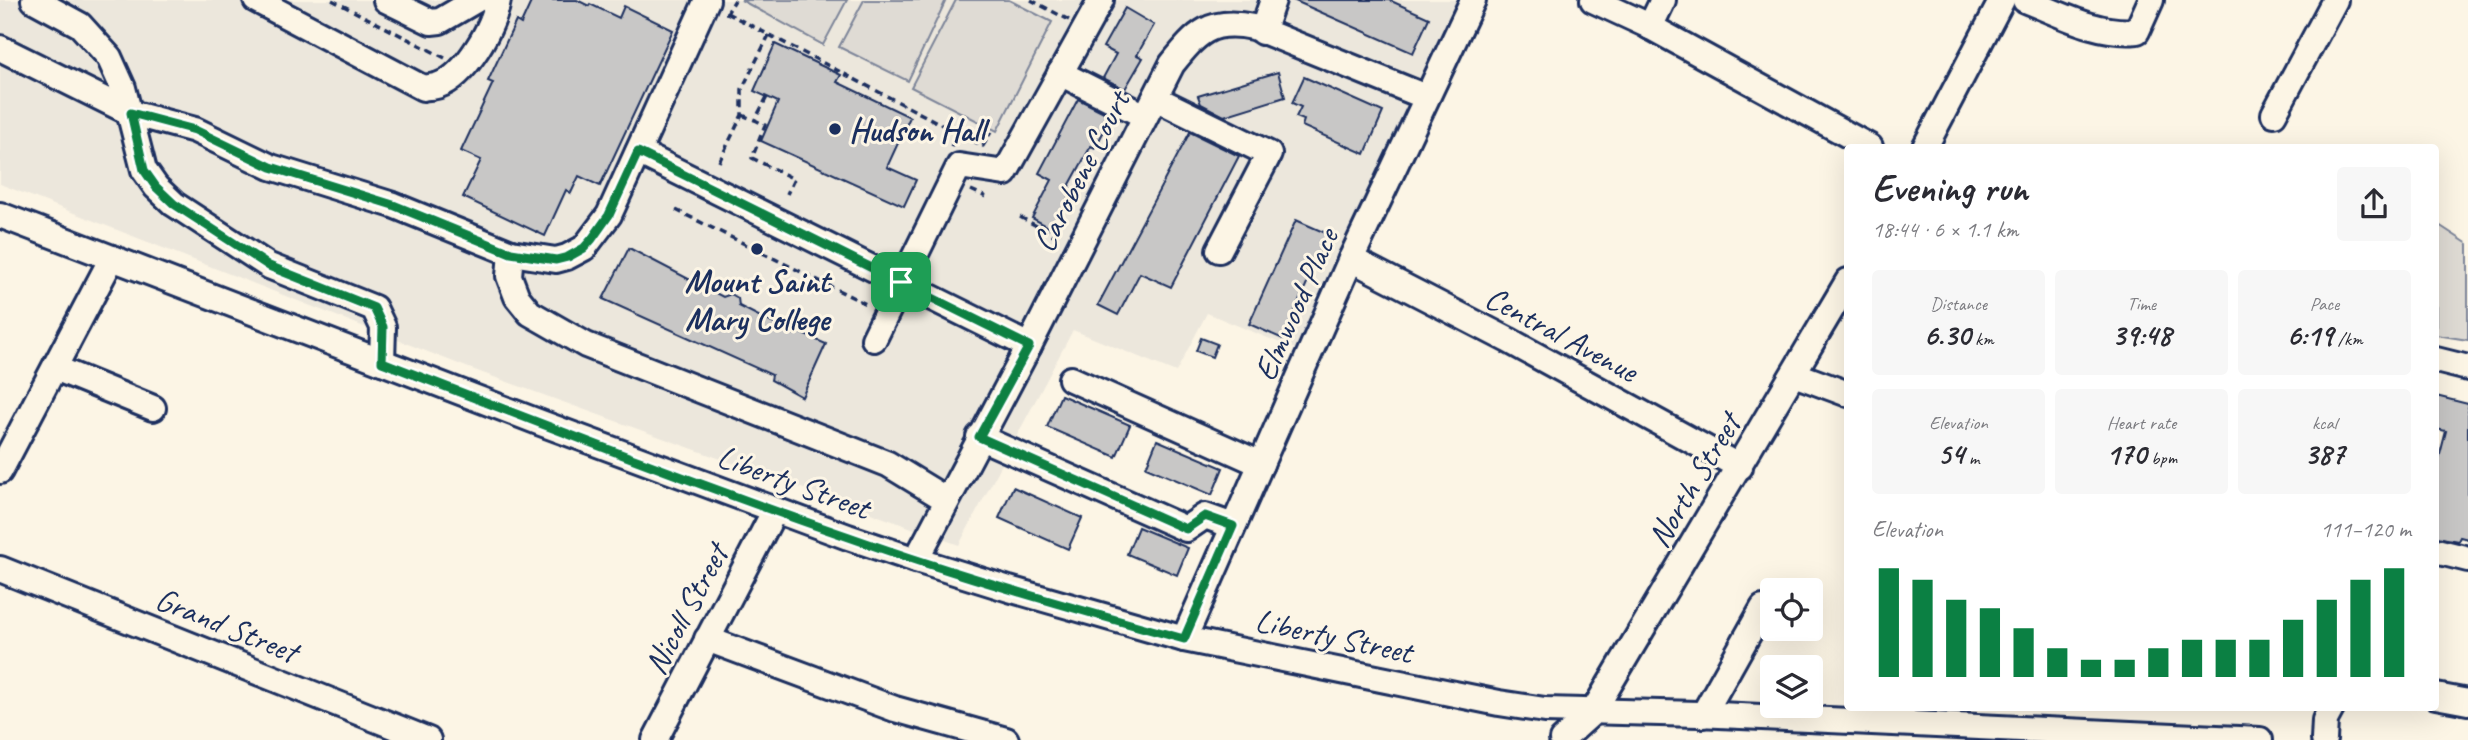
<!DOCTYPE html>
<html lang="en">
<head>
<meta charset="utf-8">
<style>
	:root { --surface:#fff; --page:#f7f7f7; --text:#2b2b33; --muted:#7c7c81; --accent:#0b8043 }
	body { margin:0; font-family:Caveat,sans-serif; background:var(--page); color:var(--text); height:100vh; display:flex; flex-direction:column; font-size:26px; white-space:nowrap }
	* { box-sizing:border-box; margin:0 }
	p { font-size:23px; color:var(--muted) }
	.icon { flex:none; width:38px; height:38px; fill:none; stroke:currentColor; stroke-width:2; stroke-linecap:round; stroke-linejoin:round }
	.map { position:relative; flex:1; overflow:hidden }
	.side { position:absolute; left:1844px; top:144px; width:595px; height:567px; display:flex; flex-direction:column; background:var(--surface); border-radius:7px; box-shadow:0 7px 28px #0002 }
	.side>* { flex:none }
	.controls { position:absolute; left:1760px; top:578px; display:grid; gap:14px }
	.controls a { display:grid; place-items:center; width:63px; height:63px; border-radius:7px; background:var(--surface); box-shadow:0 7px 28px #0002; font-size:35px }
	.pin { position:absolute; display:grid; place-items:center; width:60px; height:60px; color:#fff; margin:-30px; border-radius:14px; box-shadow:0 4px 10px #0006 }
	.round { display:grid; place-items:center; flex:none; width:74px; height:74px; border-radius:7px; background:var(--page) }
	.headline { display:flex; align-items:center; justify-content:space-between; height:119px; padding:0 28px }
	h1 { font-size:38px; font-weight:600; line-height:52px }
	.figures { display:grid; grid-template-columns:repeat(3,1fr); gap:10px; height:119px; padding:7px 28px }
	.figures div { display:grid; align-content:center; border-radius:7px; background:var(--page); text-align:center }
	.figures b { font-size:30px; font-weight:600 }
	.figures small { font-size:19px; font-weight:400 }
	.figures p { font-size:19px }
	.chart { height:196px; padding:14px 28px }
	.chart p { display:flex; justify-content:space-between }
	.chart svg { width:100%; height:126px; margin-top:7px; stroke:var(--accent); stroke-width:6 }
	.map>svg:first-child { display:block }
	.built { fill:#ece7dc }
	.green { fill:#dfdbd4; stroke:#7d8599; stroke-width:2 }
	.building { fill:#c8c7c6; stroke:#1b2f5e; stroke-width:2 }
	.lines { fill:none; stroke-linecap:round; stroke-linejoin:round }
	.minor-casing { stroke:#1b2f5e; stroke-width:30 }
	.path { stroke:#1b2f5e; stroke-width:3.5; stroke-dasharray:7 5; stroke-linecap:butt }
	.minor { stroke:#fcf5e5; stroke-width:24 }
	.route-casing { stroke:#fff; stroke-width:14 }
	.route { stroke:#0b8043; stroke-width:9 }
	.poi-dot { fill:#1b2f5e; stroke:#fcf5e5; stroke-width:2.5 }
	.labels { text-anchor:middle; stroke-width:6; stroke-linejoin:round; paint-order:stroke }
	.poi-label { font-size:33px; font-weight:bold; fill:#1b2f5e; stroke:#fcf5e5; text-anchor:start }
	.street-label { font-size:33px; fill:#1b2f5e; stroke:#fcf5e5 }
</style>
</head>
<body>
<div class="map">
<svg width="2468" height="740" viewBox="0 0 2468 740">
	<rect width="100%" height="100%" fill="#fcf5e5"/>
	<filter id="ink" filterUnits="userSpaceOnUse"><feTurbulence type="fractalNoise" baseFrequency=".0143" numOctaves="2"/><feDisplacementMap in="SourceGraphic" scale="14" xChannelSelector="R" yChannelSelector="G"/><feConvolveMatrix kernelMatrix="1 2 1 2 8 2 1 2 1" color-interpolation-filters="sRGB"/></filter>
	<g filter="url(#ink)">
		<polygon class="built" points="0,0 1464,0 1302,352 1207,313 1176,372 1073,330 959,545 469,368 0,184"/>
		<g class="green">
			<polygon points="741,0 847,0 823,45"/>
			<polygon points="864,0 946,0 908,81 839,47"/>
			<polygon points="956,0 1009,0 1052,22 997,131 911,87"/>
			<polygon points="2436,223 2468,244 2468,340 2436,335"/>
		</g>
		<g class="building">
			<polygon points="532,0 577,0 589,6 590,4 619,18 624,6 673,30 600,186 579,176 571,193 566,190 545,236 463,197 481,160 461,151 493,83 488,81 516,21 521,24"/>
			<polygon points="1293,0 1389,0 1429,18 1413,53"/>
			<polygon points="1125,8 1154,25 1137,55 1143,58 1125,89 1103,78 1116,54 1103,47"/>
			<polygon points="775,44 841,75 837,82 910,117 887,167 916,180 904,206 761,141 778,102 754,91"/>
			<polygon points="1278,72 1285,97 1224,116 1201,104 1198,96"/>
			<polygon points="1304,77 1383,112 1365,154 1302,126 1304,120 1296,117 1301,107 1292,103"/>
			<polygon points="1078,99 1112,116 1095,148 1091,146 1068,188 1073,190 1052,229 1032,218 1052,180 1039,173"/>
			<polygon points="1190,132 1239,156 1171,287 1140,273 1118,315 1098,305"/>
			<polygon points="1296,220 1328,234 1283,339 1249,324"/>
			<polygon points="629,248 723,297 731,294 738,298 739,306 794,334 796,331 826,344 802,397 771,380 772,375 603,299"/>
			<polygon points="1201,338 1217,344 1212,357 1196,351"/>
			<polygon points="1061,395 1130,425 1116,457 1047,427"/>
			<polygon points="2436,396 2468,404 2468,539 2460,537 2458,541 2436,537 2436,470 2446,431 2436,429"/>
			<polygon points="1157,440 1223,468 1212,495 1146,467"/>
			<polygon points="1013,487 1082,518 1068,549 999,518"/>
			<polygon points="1138,527 1188,548 1177,575 1127,554"/>
		</g>
		<g class="lines">
			<g class="minor-casing">
				<g id="minor">
					<polyline points="34,0 80,25 109,57 123,88 144,170 156,187 174,204 269,266 374,308 383,327 382,362"/>
					<path d="M 256,0 L 423,88 C 428,87 434,87 439,85 C 466,76 494,26 498,0"/>
					<polyline points="386,0 431,22 440,21 476,0"/>
					<polyline points="1593,0 1645,24 1870,147"/>
					<path d="M 2025,0 C 2060,14 2098,35 2137,31 L 2151,0"/>
					<polyline points="1650,27 1663,0"/>
					<polyline points="1262,32 1273,0"/>
					<polyline points="0,48 131,113 195,130 271,167 393,205 511,253 556,260 567,257 584,248 609,215 707,0"/>
					<polyline points="1060,73 1145,116"/>
					<polyline points="1155,98 1269,154 1219,250"/>
					<polyline points="2274,114 2335,0"/>
					<polyline points="1925,147 2002,0"/>
					<polyline points="638,152 1029,346"/>
					<polyline points="0,215 541,423 848,537 916,560 1009,589 1184,639 1499,703 1545,710 1698,714 2260,740"/>
					<polyline points="511,253 509,276 517,297 530,313 586,345 888,464 947,500"/>
					<polyline points="1351,259 1508,340 1740,467"/>
					<polyline points="874,339 959,166 1005,173 1101,0"/>
					<polyline points="2436,360 2468,368"/>
					<polyline points="55,368 153,408"/>
					<polyline points="1794,374 1848,394"/>
					<polyline points="1071,379 1261,464"/>
					<polyline points="979,437 1186,529 1205,516 1233,526"/>
					<polyline points="0,471 112,258"/>
					<polyline points="2436,551 2468,559"/>
					<path d="M 916,560 L 1029,346 L 1172,64 C 1197,33 1210,18 1253,27 L 1426,97"/>
					<polyline points="0,569 428,740"/>
					<polyline points="707,639 895,709 1006,740"/>
					<polyline points="1184,639 1351,259 1473,0"/>
					<polyline points="2436,696 2468,702"/>
					<polyline points="1703,715 1763,608"/>
					<polyline points="655,740 775,510"/>
					<polyline points="1562,740 1593,712 1848,281"/>
					<polyline points="2324,740 2325,720 2332,707"/>
				</g>
			</g>
			<g class="path">
				<polyline points="332,0 445,58"/>
				<polyline points="1031,0 1069,20"/>
				<polyline points="725,13 727,13 735,0"/>
				<polyline points="727,13 983,146 991,132"/>
				<polyline points="767,97 755,120 765,125 752,158 794,179 787,194"/>
				<polyline points="742,115 755,120"/>
				<polyline points="951,147 958,133"/>
				<polyline points="719,162 742,115 742,89 769,35"/>
				<polyline points="971,190 986,197"/>
				<polyline points="676,210 868,305"/>
				<polyline points="1020,217 1061,239"/>
			</g>
			<use href="#minor" class="minor"/>
		</g>
	</g>
	<g class="lines" filter="url(#ink)">
		<g class="route-casing">
			<path id="route" d="M 131,113 L 195,130 L 271,167 L 393,205 L 511,253 L 556,260 L 568,257 L 584,248 L 592,239 L 609,215 L 638,152 L 1029,346 L 979,437 L 1186,529 L 1205,516 L 1233,526 L 1184,639 C 1072,608 959,576 849,537 C 692,483 537,422 382,362 L 383,327 L 374,308 L 269,266 L 174,204 L 156,187 L 144,170 Z"/>
		</g>
		<use href="#route" class="route"/>
	</g>
	<g class="poi-dot">
		<circle cx="835" cy="129" r="7"/>
		<circle cx="757" cy="249" r="7"/>
	</g>
	<g class="labels">
		<g class="poi-label">
			<text x="849" y="141">Hudson Hall</text>
			<text x="757" y="292" text-anchor="middle">Mount Saint<tspan x="757" dy="38">Mary College</tspan></text>
		</g>
		<g class="street-label">
			<text transform="translate(1080 171) rotate(-63)" y="12">Carobene Court</text>
			<text transform="translate(1295 304) rotate(-66)" y="12">Elmwood Place</text>
			<text transform="translate(1562 333) rotate(28)" y="12">Central Avenue</text>
			<text transform="translate(1693 480) rotate(-59)" y="12">North Street</text>
			<text transform="translate(794 481) rotate(20)" y="12">Liberty Street</text>
			<text transform="translate(685 609) rotate(-62)" y="12">Nicoll Street</text>
			<text transform="translate(227 624) rotate(22)" y="12">Grand Street</text>
			<text transform="translate(1334 635) rotate(12)" y="12">Liberty Street</text>
		</g>
	</g>
</svg>
<div class="controls">
<a><svg class="icon" aria-label="locate" viewBox="0 0 24 24"><circle cx="12" cy="12" r="6"/><path d="M12 2v4M12 18v4M2 12h4M18 12h4"/></svg></a>
<a><svg class="icon" aria-label="layers" viewBox="0 0 24 24"><path d="M12 4l9 5-9 5-9-5zM3 14l9 5 9-5"/></svg></a>
</div>
<div class="pin" style="left:901px;top:282px;background:#1e9e55"><svg class="icon" aria-label="arrive" viewBox="0 0 24 24"><path d="M6 21V4h12l-3 4 3 4H6"/></svg></div>
<section class="side">
<div class="headline"><div><h1>Evening run</h1><p>18:44 · 6 × 1.1 km</p></div><a class="round"><svg class="icon" aria-label="share" viewBox="0 0 24 24"><path d="M12 15V3M7 8l5-5 5 5M5 13v7h14v-7"/></svg></a></div>
<div class="figures">
<div><p>Distance</p><b>6.30<small> km</small></b></div>
<div><p>Time</p><b>39:48</b></div>
<div><p>Pace</p><b>6:19<small> /km</small></b></div>
</div>
<div class="figures">
<div><p>Elevation</p><b>54<small> m</small></b></div>
<div><p>Heart rate</p><b>170<small> bpm</small></b></div>
<div><p>kcal</p><b>387</b></div>
</div>
<div class="chart"><p><span>Elevation</span>111–120 m</p>
<svg viewBox="0 0 160 44" preserveAspectRatio="none"><path d="M5 44V6M15 44V10M25 44V17M35 44V20M45 44V27M55 44V34M65 44V38M75 44V38M85 44V34M95 44V31M105 44V31M115 44V31M125 44V24M135 44V17M145 44V10M155 44V6"/></svg>
</div>
</section>
</div>
</body>
</html>
